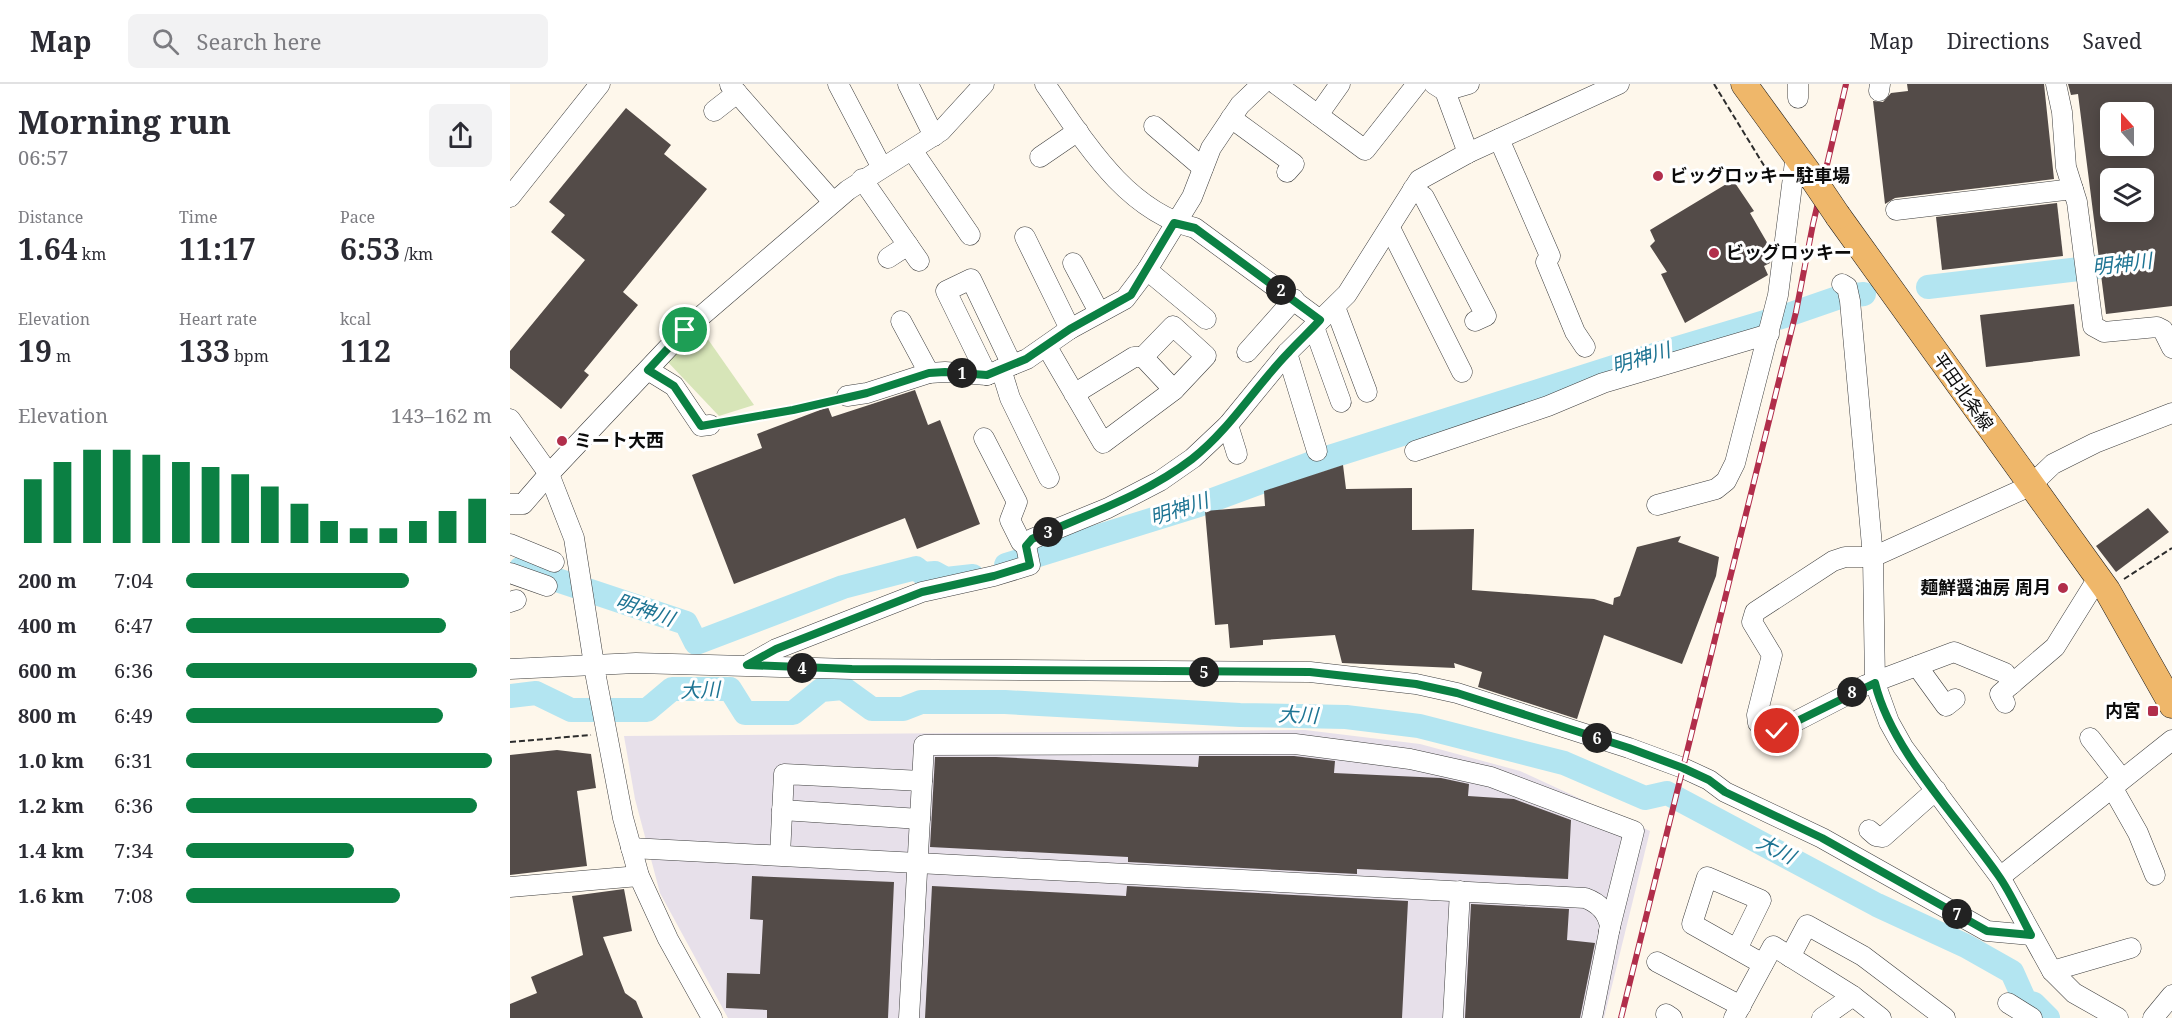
<!DOCTYPE html>
<html lang="en">
<head>
<meta charset="utf-8">
<style>
	:root { --surface:#fff; --page:#f2f2f3; --text:#2b2b33; --muted:#7c7c81; --line:#e1e1e2; --accent:#0b8043 }
	body { margin:0; font-family:"Noto Serif","Noto Sans JP",serif; background:var(--page); color:var(--text); height:100vh; display:flex; flex-direction:column; font-size:22px; white-space:nowrap }
	* { box-sizing:border-box; margin:0 }
	p { font-size:20px; color:var(--muted) }
	.icon { flex:none; width:33px; height:33px; fill:none; stroke:currentColor; stroke-width:2; stroke-linecap:round; stroke-linejoin:round }
	.map { position:relative; flex:1; overflow:hidden }
	.sheet { display:flex; flex-direction:column; background:var(--surface); width:510px }
	.sheet>* { flex:none }
	.needle { width:39px; rotate:339deg }
	.fabs { position:absolute; left:1590px; top:18px; display:grid; gap:12px }
	.fabs a { display:grid; place-items:center; width:54px; height:54px; border-radius:9px; background:var(--surface); box-shadow:0 3px 15px #0003; font-size:30px }
	.pin { position:absolute; display:grid; place-items:center; width:51px; height:51px; color:#fff; margin:-26px; border:3px solid #fff; border-radius:50%; box-shadow:0 2px 6px #0007 }
	.km { position:absolute; width:30px; height:30px; margin:-15px; border-radius:50%; background:#222; color:#fff; font-size:16px; line-height:30px; text-align:center }
	.round { display:grid; place-items:center; flex:none; width:63px; height:63px; border-radius:9px; background:var(--page) }
	.head { display:flex; align-items:center; justify-content:space-between; height:102px; padding:0 18px }
	h1 { font-size:33px; font-weight:700; line-height:45px }
	.metrics { display:grid; grid-template-columns:repeat(3,1fr); gap:9px; height:102px; padding:6px 18px }
	.metrics div { display:grid; align-content:center }
	.metrics b { font-size:30px; font-weight:700 }
	.metrics small { font-size:16px; font-weight:400 }
	.metrics p { font-size:16px }
	.chart { height:168px; padding:12px 18px }
	.chart p { display:flex; justify-content:space-between }
	.chart svg { width:100%; height:108px; margin-top:6px; stroke:var(--accent); stroke-width:6 }
	ul { padding:0 18px; list-style:none; font-size:20px }
	li { display:grid; grid-template-columns:96px 72px 1fr; align-items:center; height:45px }
	li i { height:15px; border-radius:8px; background:var(--accent) }
	header { display:flex; align-items:center; gap:36px; box-sizing:border-box; height:84px; padding:0 30px; background:var(--surface); border-bottom:2px solid var(--line) }
	header strong { font-size:28px }
	nav { display:flex; gap:33px; margin-inline-start:auto; font-size:21px }
	.search { width:420px; height:54px; background:var(--page); display:flex; align-items:center; gap:15px; box-sizing:border-box; padding:0 21px; border-radius:9px; color:var(--muted); font-size:22px }
	main { display:flex; flex:1; min-height:0 }
	.map>svg:first-child { display:block }
	.industrial { fill:#e7e0ea }
	.green { fill:#d7e5b8 }
	.lines { fill:none; stroke-linecap:round; stroke-linejoin:round }
	.river { stroke:#b3e5f1; stroke-width:24 }
	.building { fill:#534b48; fill-rule:evenodd }
	.minor-casing { stroke:#3e3e3e; stroke-width:21 }
	.major-casing { stroke:#1c1c1c; stroke-width:27 }
	.path { stroke:#2d2d2d; stroke-width:2; stroke-dasharray:6 3; stroke-linecap:butt }
	.minor { stroke:#fff; stroke-width:20 }
	.major { stroke:#efb76a; stroke-width:26 }
	.rail-casing { stroke:#b12e4b; stroke-width:6 }
	.rail { stroke:#fff; stroke-width:4; stroke-dasharray:11; stroke-linecap:butt }
	.major-bridge-casing { stroke:#1c1c1c; stroke-width:27; stroke-linecap:butt }
	.major-bridge { stroke:#efb76a; stroke-width:26 }
	.route-casing { stroke:#fff; stroke-width:12 }
	.route { stroke:#0b8043; stroke-width:8 }
	.poi-dot { fill:#b12e4b; stroke:#fff; stroke-width:2 }
	.labels { text-anchor:middle; stroke-width:6; stroke-linejoin:round; paint-order:stroke }
	.poi-label { font-size:18px; font-weight:bold; fill:#0b0b0b; stroke:#fff; text-anchor:start }
	.street-label { font-size:18px; fill:#0b0b0b; stroke:#fff }
	.water-label { font-size:20px; font-style:italic; fill:#1e7493; stroke:#fff }
</style>
</head>
<body>
<header>
<strong>Map</strong>
<div class="search"><svg class="icon" aria-label="search" viewBox="0 0 24 24"><circle cx="10" cy="10" r="6"/><path d="M15 15l6 6"/></svg>Search here</div>
<nav><a>Map</a><a>Directions</a><a>Saved</a></nav>
</header>
<main>
<section class="sheet">
<div class="head"><div><h1>Morning run</h1><p>06:57</p></div><a class="round"><svg class="icon" aria-label="share" viewBox="0 0 24 24"><path d="M12 15V3M7 8l5-5 5 5M5 13v7h14v-7"/></svg></a></div>
<div class="metrics">
<div><p>Distance</p><b>1.64<small> km</small></b></div>
<div><p>Time</p><b>11:17</b></div>
<div><p>Pace</p><b>6:53<small> /km</small></b></div>
</div>
<div class="metrics">
<div><p>Elevation</p><b>19<small> m</small></b></div>
<div><p>Heart rate</p><b>133<small> bpm</small></b></div>
<div><p>kcal</p><b>112</b></div>
</div>
<div class="chart"><p><span>Elevation</span>143–162 m</p>
<svg viewBox="0 0 160 44" preserveAspectRatio="none"><path d="M5 44V18M15 44V11M25 44V6M35 44V6M45 44V8M55 44V11M65 44V13M75 44V16M85 44V21M95 44V28M105 44V35M115 44V38M125 44V38M135 44V35M145 44V31M155 44V26"/></svg>
</div>
<ul>
<li><b>200 m</b>7:04<i style="width:73%"></i></li>
<li><b>400 m</b>6:47<i style="width:85%"></i></li>
<li><b>600 m</b>6:36<i style="width:95%"></i></li>
<li><b>800 m</b>6:49<i style="width:84%"></i></li>
<li><b>1.0 km</b>6:31<i style="width:100%"></i></li>
<li><b>1.2 km</b>6:36<i style="width:95%"></i></li>
<li><b>1.4 km</b>7:34<i style="width:55%"></i></li>
<li><b>1.6 km</b>7:08<i style="width:70%"></i></li>
</ul>
</section>
<div class="map">
<svg width="1662" height="934" viewBox="0 0 1662 934">
	<rect width="100%" height="100%" fill="#fef7eb"/>
	<polygon class="industrial" points="795,646 910,660 1010,687 1140,747 1094,934 218,934 150,809 125,715 114,652"/>
	<polygon class="green" points="190,244 244,321 209,332 156,276"/>
	<g class="lines">
		<g class="river">
			<polyline points="1418,203 1662,174"/>
			<polyline points="496,481 689,421 810,376 1104,283 1275,232 1330,213 1354,210"/>
			<polyline points="11,484 176,539 186,559 333,503 406,484 413,490 425,489 436,495 463,492"/>
			<polyline points="0,612 26,609 61,626 137,626 162,605 220,605 235,629 283,629 311,606 333,604 362,625 393,625 411,618 495,618 730,631 836,633 909,642 1054,679 1135,714 1157,709 1367,821 1456,862 1502,888 1515,917 1524,920 1538,934"/>
		</g>
	</g>
	<g class="building">
		<polygon points="1397,0 1534,0 1544,95 1385,114 1375,120 1363,17 1373,18 1381,9 1398,7"/>
		<path d="M 1558,0 L 1662,0 L 1662,222 L 1596,230 L 1568,10 L 1561,11 ZM 1600,28 L 1634,28 L 1634,62 L 1600,62 ZM 1600,94 L 1634,94 L 1634,128 L 1600,128 Z"/>
		<polygon points="116,24 161,61 154,70 197,105 113,208 128,221 74,287 79,291 51,325 0,284 0,267 75,176 41,148 55,131 39,118"/>
		<polygon points="1223,96 1244,127 1240,129 1262,167 1260,179 1254,182 1258,191 1175,239 1151,190 1157,188 1140,162 1145,157 1140,146"/>
		<polygon points="1547,119 1553,172 1432,186 1426,133"/>
		<polygon points="1564,220 1570,272 1476,283 1470,231"/>
		<polygon points="405,306 418,341 430,336 470,440 407,465 395,434 224,500 182,391 252,364 247,350 318,323 322,333"/>
		<polygon points="833,381 836,405 902,404 902,446 964,445 962,506 1084,515 1103,521 1104,514 1110,512 1127,463 1171,452 1168,458 1209,473 1206,492 1172,580 1094,551 1067,635 968,603 972,588 944,579 945,584 832,579 825,551 753,556 753,561 720,564 718,540 705,541 695,427 755,422 754,407"/>
		<polygon points="1638,424 1659,448 1606,488 1586,462"/>
		<polygon points="47,666 81,670 86,704 67,707 77,782 0,791 0,671"/>
		<polygon points="689,672 784,672 825,677 824,689 931,694 959,700 958,712 1004,715 1061,736 1058,795 847,785 847,790 618,778 618,773 420,763 425,673 486,673 688,683"/>
		<polygon points="242,792 384,798 378,934 257,934 257,926 216,924 217,889 250,890 253,836 240,835"/>
		<polygon points="422,802 616,812 617,802 898,817 892,934 415,934"/>
		<polygon points="114,805 122,847 93,853 115,909 126,917 133,934 0,934 0,920 27,909 21,893 73,871 62,812"/>
		<polygon points="961,820 1059,825 1057,856 1085,859 1070,934 955,934"/>
	</g>
	<g class="lines">
		<g class="minor-casing">
			<g id="minor">
				<polyline points="328,0 371,82"/>
				<polyline points="398,0 424,52"/>
				<path d="M 535,0 C 574,56 614,126 685,144 L 810,236"/>
				<polyline points="766,0 855,66 907,0"/>
				<polyline points="924,0 935,7 958,69"/>
				<polyline points="1546,0 1552,28 1556,83 1567,118 1583,242 1594,248 1647,243 1653,246 1662,264"/>
				<polyline points="220,1 323,118"/>
				<polyline points="935,7 959,0"/>
				<polyline points="1369,7 1370,0"/>
				<polyline points="1288,14 1288,0"/>
				<polyline points="204,27 227,9"/>
				<polyline points="808,31 830,0"/>
				<polyline points="721,34 784,80 777,88"/>
				<polyline points="644,42 693,84"/>
				<polyline points="989,55 1040,172 1036,178 1065,248 1075,263"/>
				<polyline points="402,66 460,151"/>
				<polyline points="530,73 568,47"/>
				<polyline points="352,95 409,177"/>
				<polyline points="903,105 914,113 976,232 965,237"/>
				<polyline points="0,113 90,0"/>
				<polyline points="1386,126 1563,105"/>
				<polyline points="880,144 952,288"/>
				<polyline points="515,153 560,245"/>
				<polyline points="378,174 398,161"/>
				<polyline points="563,179 589,228"/>
				<polyline points="637,186 696,235"/>
				<polyline points="1332,200 1337,203 1340,217 1363,473 1335,473 1323,477 1245,528 1242,538 1262,571 1247,631 1248,639 1254,645 1267,647 1356,601 1444,568 1495,589 1502,600"/>
				<polyline points="825,223 857,308"/>
				<polyline points="391,237 419,289"/>
				<polyline points="804,243 831,318"/>
				<polyline points="537,263 593,359 664,306 633,273 624,273 564,310"/>
				<polyline points="737,268 784,215"/>
				<polyline points="777,269 807,367"/>
				<polyline points="633,273 663,242 696,272 664,306"/>
				<polyline points="491,285 500,314 539,394"/>
				<polyline points="138,286 164,302 191,342 200,341"/>
				<polyline points="477,291 436,207 461,195 502,281"/>
				<polyline points="337,312 357,309 419,289 435,288 477,291 517,275 560,245 615,215 637,186 682,113 701,64 730,21 752,0"/>
				<polyline points="0,335 39,390 64,454 86,593 113,734 129,792 158,855 202,934"/>
				<polyline points="718,341 727,370"/>
				<polyline points="474,354 507,418 500,436 511,458 516,462"/>
				<polyline points="905,367 1038,322 1093,299 1259,250"/>
				<polyline points="0,420 13,420 39,390 175,246 338,106 431,47 474,0"/>
				<polyline points="1147,421 1206,405 1216,397 1225,379 1268,211 1286,70"/>
				<polyline points="0,460 44,478"/>
				<polyline points="0,489 37,502"/>
				<polyline points="0,518 6,516"/>
				<polyline points="238,581 266,565 412,508 484,492 520,481 516,462 522,455 598,424 650,397 683,374 718,341 777,269 837,210 909,96 958,69 1109,0"/>
				<polyline points="1407,582 1436,622 1445,615"/>
				<polyline points="0,585 126,579 342,585 800,588 906,600 947,609 1119,664 1173,684 1199,696 1215,708 1312,754 1477,847 1521,851"/>
				<polyline points="1495,619 1490,610 1545,563 1588,494"/>
				<polyline points="1580,654 1612,695"/>
				<polyline points="1602,703 1628,749 1645,791"/>
				<polyline points="272,726 410,735"/>
				<polyline points="1359,746 1366,752 1373,753 1426,706"/>
				<path d="M 121,764 L 1075,814 C 1089,819 1098,828 1100,843 L 1082,934"/>
				<polyline points="270,771 274,690 412,697"/>
				<polyline points="1490,793 1662,656"/>
				<polyline points="0,803 129,792"/>
				<polyline points="1227,865 1251,816 1197,793 1182,840 1253,880"/>
				<polyline points="1280,873 1297,841 1353,872 1435,934"/>
				<polyline points="1147,878 1231,922"/>
				<polyline points="1542,887 1621,864"/>
				<polyline points="1498,919 1522,934"/>
				<polyline points="1156,930 1162,934"/>
				<polyline points="399,934 414,661 785,660 900,675 981,693 1124,747 1099,847"/>
				<polyline points="943,934 950,807"/>
				<polyline points="1224,934 1263,862 1343,912 1371,934"/>
				<polyline points="1312,934 1343,912"/>
				<polyline points="1608,934 1564,909 1542,887 1490,793 1393,663 1379,638 1365,599 1363,473 1520,402 1543,380 1585,359 1662,329"/>
				<polyline points="1643,934 1662,911"/>
			</g>
		</g>
		<g class="major-casing">
			<g id="major">
				<polyline points="1234,0 1303,95"/>
				<polyline points="1328,132 1597,506 1662,621"/>
			</g>
		</g>
		<g class="path">
			<polyline points="1204,0 1261,93 1267,95"/>
			<polyline points="214,338 320,316"/>
			<polyline points="1614,495 1662,464"/>
			<polyline points="0,658 81,651"/>
		</g>
		<use href="#minor" class="minor"/>
		<use href="#major" class="major"/>
		<g class="rail-casing">
			<polyline id="rail" points="1111,934 1286,228 1303,140 1336,0"/>
		</g>
		<use href="#rail" class="rail"/>
		<g class="major-bridge-casing">
			<polyline id="major-bridge" points="1303,95 1328,132"/>
		</g>
		<use href="#major-bridge" class="major-bridge"/>
	</g>
	<g class="lines">
		<g class="route-casing">
			<path id="route" d="M 175,246 L 138,286 L 164,302 L 191,342 L 283,326 L 357,309 L 419,289 L 435,288 L 477,291 L 516,275 L 560,245 L 621,211 L 664,139 L 685,144 L 810,236 C 800,247 788,258 778,269 C 745,303 720,345 682,375 C 634,412 577,430 522,455 L 516,462 L 520,481 L 484,492 L 412,508 L 266,565 L 237,581 L 342,585 L 800,588 L 906,600 L 947,609 L 1119,664 L 1173,684 L 1199,696 L 1215,708 L 1312,754 L 1477,847 L 1521,851 C 1510,831 1501,809 1488,791 C 1447,732 1382,668 1365,599 L 1267,647"/>
		</g>
		<use href="#route" class="route"/>
	</g>
	<g class="poi-dot">
		<circle cx="1148" cy="92" r="6"/>
		<circle cx="1204" cy="169" r="6"/>
		<circle cx="52" cy="357" r="6"/>
		<circle cx="1553" cy="504" r="6"/>
		<rect x="1637" y="621" width="12" height="12" rx="3"/>
	</g>
	<g class="labels">
		<g class="poi-label">
			<text x="1160" y="98">ビッグロッキー駐車場</text>
			<text x="1216" y="175">ビッグロッキー</text>
			<text x="64" y="363">ミート大西</text>
			<text x="1541" y="510" text-anchor="end">麺鮮醤油房 周月</text>
			<text x="1631" y="633" text-anchor="end">内宮</text>
		</g>
		<g class="street-label">
			<text transform="translate(1453 308) rotate(55)" y="6">平田北条線</text>
		</g>
		<g class="water-label">
			<text transform="translate(1612 180) rotate(-7)" y="7">明神川</text>
			<text transform="translate(1131 274) rotate(-17)" y="7">明神川</text>
			<text transform="translate(669 425) rotate(-18)" y="7">明神川</text>
			<text transform="translate(135 526) rotate(19)" y="7">明神川</text>
			<text transform="translate(190 606) rotate(-2)" y="7">大川</text>
			<text transform="translate(788 631) rotate(2)" y="7">大川</text>
			<text transform="translate(1266 765) rotate(27)" y="7">大川</text>
		</g>
	</g>
</svg>
<div class="fabs">
<a><svg class="needle" viewBox="-14 -14 28 28"><path d="M0-13l5 13h-10z" fill="#e53935"/><path d="M0 13l5-13h-10z" fill="#7c7c81"/></svg></a>
<a><svg class="icon" aria-label="layers" viewBox="0 0 24 24"><path d="M12 4l9 5-9 5-9-5zM3 14l9 5 9-5"/></svg></a>
</div>
<div class="pin" style="left:175px;top:246px;background:#1e9e55"><svg class="icon" aria-label="arrive" viewBox="0 0 24 24"><path d="M6 21V4h12l-3 4 3 4H6"/></svg></div>
<div class="pin" style="left:1267px;top:647px;background:#d93025"><svg class="icon" aria-label="check" viewBox="0 0 24 24"><path d="M5 12l5 5 9-10"/></svg></div>
<b class="km" style="left:452px;top:289px">1</b>
<b class="km" style="left:771px;top:206px">2</b>
<b class="km" style="left:538px;top:448px">3</b>
<b class="km" style="left:292px;top:584px">4</b>
<b class="km" style="left:694px;top:588px">5</b>
<b class="km" style="left:1087px;top:654px">6</b>
<b class="km" style="left:1447px;top:830px">7</b>
<b class="km" style="left:1342px;top:608px">8</b>
</div>
</main>
</body>
</html>
